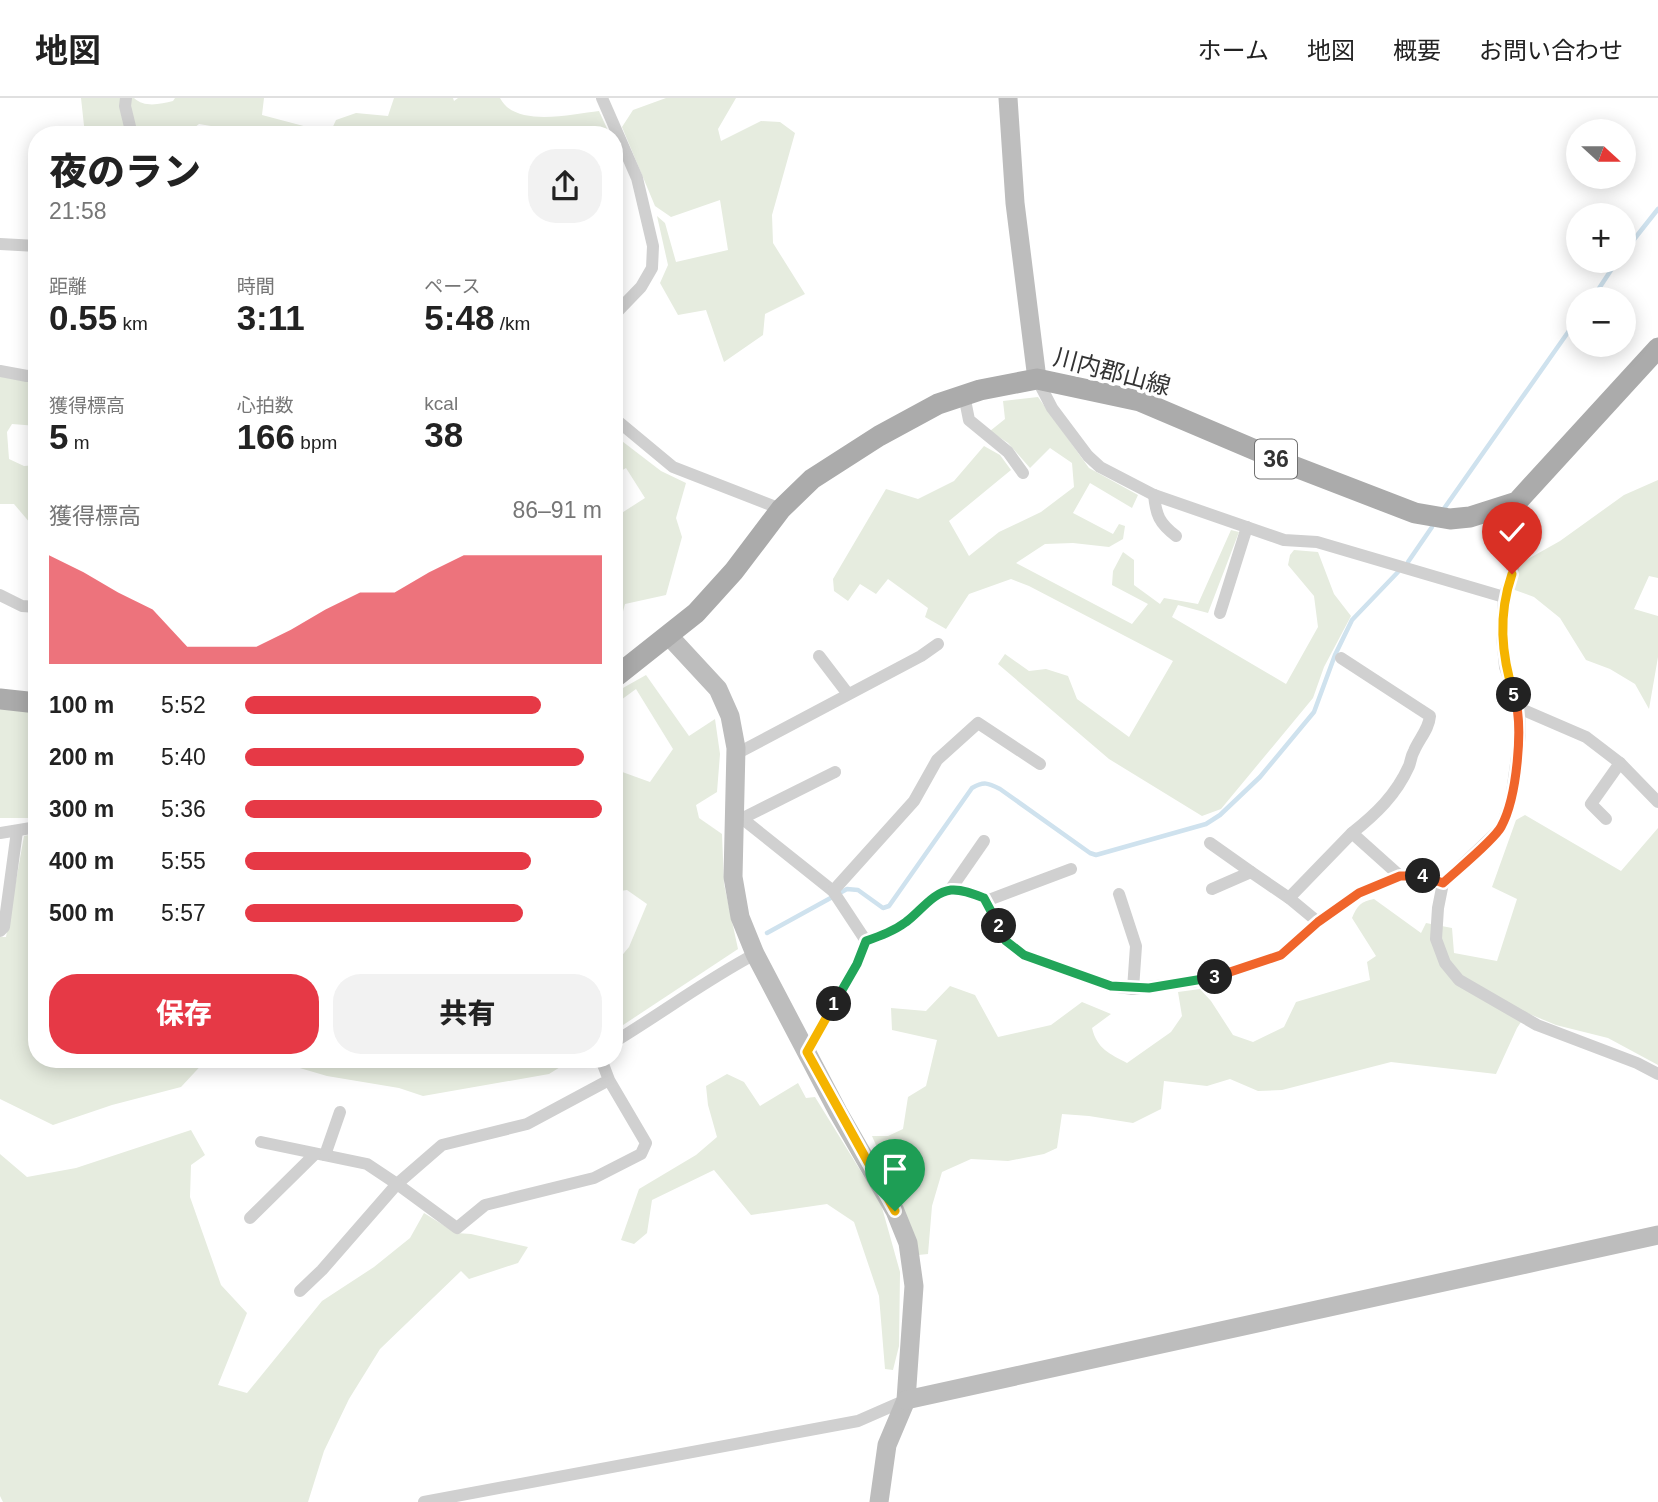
<!DOCTYPE html>
<html lang="ja">
<head>
<meta charset="utf-8">
<style>
	:root { --surface:#fff; --page:#f2f2f2; --text:#222; --muted:#767676; --line:#e0e0e0; --accent:#e63946 }
	body { margin:0; font-family:Helvetica,"Noto Sans JP",sans-serif; background:var(--page); color:var(--text); height:100vh; display:flex; flex-direction:column; font-size:26px; white-space:nowrap }
	* { box-sizing:border-box; margin:0 }
	p { font-size:23px; color:var(--muted) }
	.icon { flex:none; width:38px; height:38px; fill:none; stroke:currentColor; stroke-width:2; stroke-linecap:round; stroke-linejoin:round }
	.map { position:relative; flex:1; overflow:hidden }
	.panel { position:absolute; left:28px; top:28px; width:595px; height:942px; display:flex; flex-direction:column; background:var(--surface); border-radius:28px; box-shadow:0 4px 18px #0003 }
	.panel>* { flex:none }
	.needle { width:46px; rotate:111deg }
	.controls { position:absolute; left:1566px; top:21px; display:grid; gap:14px }
	.controls a { display:grid; place-items:center; width:70px; height:70px; border-radius:50%; background:var(--surface); box-shadow:0 4px 18px #0003; font-size:35px }
	.pin { position:absolute; display:grid; place-items:center; width:60px; height:60px; color:#fff; margin:-72px -30px; border-radius:50% 50% 50% 0; rotate:-45deg; box-shadow:0 0 7px #0007 }
	.pin .icon { rotate:45deg }
	.km { position:absolute; width:35px; height:35px; margin:-18px; border-radius:50%; background:#222; color:#fff; font-size:19px; line-height:35px; text-align:center }
	.round { display:grid; place-items:center; flex:none; width:74px; height:74px; border-radius:28px; background:var(--page) }
	.head { display:flex; align-items:center; justify-content:space-between; height:119px; padding:0 21px }
	h1 { font-size:38px; font-weight:800; line-height:52px }
	.stats { display:grid; grid-template-columns:repeat(3,1fr); gap:10px; height:119px; padding:7px 21px }
	.stats div { display:grid; align-content:center }
	.stats b { font-size:35px; font-weight:800 }
	.stats small { font-size:19px; font-weight:400 }
	.stats p { font-size:19px }
	.chart { height:196px; padding:14px 21px }
	.chart p { display:flex; justify-content:space-between }
	.chart svg { width:100%; height:126px; margin-top:7px; fill:var(--accent); opacity:.7 }
	.button { display:flex; gap:14px; margin-top:auto; padding:14px 21px }
	.button a { flex:1; height:80px; border-radius:28px; background:var(--accent); color:#fff; font-size:28px; font-weight:800; line-height:80px; text-align:center }
	.button a+a { background:var(--page); color:var(--text) }
	ul { padding:0 21px; list-style:none; font-size:23px }
	li { display:grid; grid-template-columns:112px 84px 1fr; align-items:center; height:52px }
	li i { height:18px; border-radius:9px; background:var(--accent) }
	header { display:flex; align-items:center; gap:42px; box-sizing:border-box; height:98px; padding:0 35px; background:var(--surface); border-bottom:2px solid var(--line) }
	header strong { font-size:33px }
	nav { display:flex; gap:38px; margin-inline-start:auto; font-size:24px }
	.map>svg:first-child { display:block }
	.green { fill:#e6ecdf }
	.lines { fill:none; stroke-linecap:round; stroke-linejoin:round }
	.stream { stroke:#cfe2ee; stroke-width:4.5 }
	.street { stroke:#d0d0d0; stroke-width:12 }
	.secondary { stroke:#bdbdbd; stroke-width:19 }
	.primary { stroke:#ababab; stroke-width:21 }
	.split-1-casing { stroke:#fff; stroke-width:14 }
	.split-2-casing { stroke:#fff; stroke-width:14 }
	.split-3-casing { stroke:#fff; stroke-width:14 }
	.split-4-casing { stroke:#fff; stroke-width:14 }
	.split-5-casing { stroke:#fff; stroke-width:14 }
	.split-6-casing { stroke:#fff; stroke-width:14 }
	.split-1 { stroke:#f5b400; stroke-width:9 }
	.split-2 { stroke:#22a559; stroke-width:9 }
	.split-3 { stroke:#22a559; stroke-width:9 }
	.split-4 { stroke:#f0652b; stroke-width:9 }
	.split-5 { stroke:#f0652b; stroke-width:9 }
	.split-6 { stroke:#f5b400; stroke-width:9 }
	.labels { text-anchor:middle; stroke-width:7; stroke-linejoin:round; paint-order:stroke }
	.shield { fill:#fff; stroke:#707070; stroke-width:2 }
	.shield-label { font-size:23px; font-weight:bold; fill:#333 }
	.street-label { font-size:24px; fill:#333; stroke:#fff }
</style>
</head>
<body>
<header>
<strong>地図</strong>
<nav><a>ホーム</a><a>地図</a><a>概要</a><a>お問い合わせ</a></nav>
</header>
<div class="map">
<svg width="1658" height="1404" viewBox="0 0 1658 1404">
	<rect width="100%" height="100%" fill="#fff"/>
	<g class="green">
		<path d="M 81,0 L 134,0 C 145,10 160,6 173,3 L 175,0 L 264,0 L 262,17 L 330,35 L 336,22 L 356,15 L 388,18 L 394,0 L 453,0 L 454,3 L 458,0 L 500,0 C 515,30 572,16 599,13 L 610,37 L 217,37 L 211,28 L 199,26 L 185,37 L 85,37 Z"/>
		<polygon points="666,0 736,0 718,31 721,43 761,23 780,24 795,35 772,117 773,145 805,196 765,216 763,237 724,264 706,212 678,217 660,185 668,167 657,118 665,125 676,164 728,152 720,102 671,119 655,108 622,29 633,12"/>
		<polygon points="0,278 37,283 37,328 12,326 7,334 9,361 24,368 37,367 37,457 29,455 31,426 14,406 0,406"/>
		<polygon points="1038,299 1089,370 1138,397 1132,410 1090,385 1073,415 1113,436 1119,426 1125,428 1123,441 1109,449 1073,445 1045,446 1016,465 1132,526 1148,506 1112,487 1113,473 1123,454 1134,462 1134,487 1160,506 1164,500 1198,506 1231,432 1239,434 1208,515 1178,507 1172,519 1286,586 1318,529 1314,498 1288,467 1290,457 1294,452 1318,454 1334,496 1351,518 1324,569 1313,600 1221,711 1202,718 1109,661 998,566 1005,556 1029,573 1046,571 1068,578 1077,601 1129,639 1173,563 1029,488 1011,481 969,496 946,531 925,519 928,510 888,481 876,496 860,486 848,503 834,493 833,481 886,391 918,401 954,383 984,348 1000,357 1011,372 949,423 969,458 999,434 1041,414 1074,389 1072,365 1050,350 1030,370 1008,345 990,333 1005,321 1003,303"/>
		<polygon points="614,337 661,373 686,385 676,420 682,439 666,497 625,506 614,547 614,414 617,418 645,400 626,370 614,377"/>
		<polygon points="1658,382 1658,480 1649,478 1634,511 1658,518 1658,559 1649,611 1635,586 1610,571 1586,562 1560,520 1534,499 1512,491 1519,466 1560,443 1624,397"/>
		<polygon points="646,577 689,638 715,621 720,656 717,694 696,707 699,720 722,736 724,786 738,851 614,933 614,867 629,849 647,806 627,792 614,794 614,671 650,684 673,651 636,591 614,607 614,595"/>
		<polygon points="0,609 37,614 37,720 0,720"/>
		<path d="M 1525,717 L 1621,773 L 1658,730 L 1658,967 L 1608,940 L 1556,927 L 1527,915 L 1517,930 L 1496,976 L 1391,964 L 1282,992 L 1258,993 L 1230,981 L 1207,988 L 1164,983 L 1161,1011 L 1133,1025 L 1089,1018 L 1062,1016 L 1057,1050 L 1044,1056 L 1008,1063 L 971,1061 L 942,1074 L 932,1108 L 928,1156 L 918,1157 L 900,1102 L 872,1038 L 888,1038 L 903,1031 L 908,999 L 926,988 L 937,942 L 892,932 L 891,910 L 926,913 L 950,888 L 975,897 L 998,939 L 1051,927 L 1082,904 L 1111,916 L 1092,930 C 1097,951 1110,956 1127,965 L 1171,934 L 1182,918 L 1178,894 L 1200,891 L 1211,903 L 1233,937 L 1253,944 L 1284,929 L 1296,904 L 1370,882 L 1367,864 L 1376,858 L 1352,820 C 1357,808 1361,803 1374,801 L 1421,835 L 1426,825 L 1452,830 L 1454,855 L 1497,863 L 1517,801 L 1492,789 L 1516,722 Z"/>
		<polygon points="37,735 37,961 207,961 181,989 112,1007 53,1027 0,1001 0,839 6,839 24,738"/>
		<polygon points="269,961 573,961 549,976 423,998 399,990 327,978"/>
		<polygon points="727,976 744,984 760,1008 798,985 806,1000 815,999 881,1106 900,1174 899,1248 893,1272 885,1271 879,1198 854,1124 827,1106 751,1117 714,1072 652,1102 647,1135 634,1146 621,1142 639,1091 696,1057 717,1039 708,1007 706,988"/>
		<polygon points="191,1032 205,1057 191,1067 190,1099 221,1187 247,1215 218,1287 247,1295 322,1203 374,1169 410,1140 424,1115 456,1135 471,1136 528,1149 518,1165 469,1181 461,1173 380,1251 349,1301 324,1353 308,1404 3,1404 0,1398 0,1056 27,1079 76,1070"/>
	</g>
	<g class="lines">
		<g class="stream">
			<polyline points="1624,154 1658,111"/>
			<polyline points="1592,201 1617,163"/>
			<polyline points="1443,412 1578,220"/>
			<polyline points="1408,464 1432,429"/>
			<path d="M 767,835 L 847,791 L 858,792 L 883,810 L 889,808 L 972,690 C 984,683 988,685 1000,691 L 1090,755 L 1096,757 L 1206,726 L 1220,717 L 1260,679 L 1314,614 L 1335,557 L 1352,522 L 1398,474"/>
		</g>
		<g class="street">
			<polyline points="126,0 125,8 132,37"/>
			<polyline points="602,0 637,80 653,148 652,170 641,189 614,217"/>
			<polyline points="0,146 37,148"/>
			<polyline points="0,273 27,278 37,277"/>
			<polyline points="1037,281 1052,310 1088,358 1100,369 1154,397 1284,442 1317,444 1504,499"/>
			<polyline points="964,297 969,322 1008,354 1023,375"/>
			<polyline points="614,320 673,369 781,411"/>
			<path d="M 1154,397 C 1156,417 1159,425 1176,438"/>
			<polyline points="1517,404 1517,445 1512,476 1504,499 1502,538 1505,569 1519,610 1520,637 1511,702 1501,730 1443,785 1438,810 1436,841 1445,865 1459,882 1537,927 1637,965 1658,976"/>
			<polyline points="0,497 22,508 37,509"/>
			<polyline points="1220,515 1247,429"/>
			<polyline points="819,558 848,596"/>
			<path d="M 1341,560 L 1430,618 C 1429,631 1419,641 1414,653 C 1411,658 1411,663 1409,668 C 1396,697 1376,716 1352,735"/>
			<polyline points="1519,610 1586,639 1620,665 1658,704"/>
			<polyline points="736,656 921,558 938,546"/>
			<polyline points="734,714 833,793 866,843"/>
			<polyline points="741,721 835,674"/>
			<polyline points="1606,721 1591,706 1620,665"/>
			<polyline points="0,735 37,729"/>
			<polyline points="1210,745 1251,774"/>
			<polyline points="1212,791 1251,774 1289,800"/>
			<polyline points="950,792 984,743"/>
			<polyline points="833,793 914,703 937,662 978,625 1040,666"/>
			<polyline points="1119,796 1136,848 1133,891"/>
			<polyline points="986,803 1071,771"/>
			<polyline points="1318,824 1289,800 1352,735 1400,778"/>
			<polyline points="0,833 4,829 17,733"/>
			<path d="M 866,843 C 880,838 894,833 906,824 C 920,814 933,794 951,792 C 962,791 974,796 984,800 L 1006,843 L 1024,857 L 1110,888 L 1133,891 L 1205,882 L 1281,857 L 1318,824 L 1359,795 L 1400,778 L 1420,777 L 1443,785"/>
			<path d="M 614,944 C 662,915 706,882 755,856"/>
			<polyline points="807,954 857,866 866,843"/>
			<polyline points="601,961 609,982 646,1045 641,1056 594,1080 485,1107 457,1130 397,1086 442,1047 527,1026 609,982"/>
			<polyline points="261,1044 367,1066 397,1086 322,1172 300,1193"/>
			<polyline points="325,1057 340,1014"/>
			<polyline points="250,1120 315,1056"/>
			<polyline points="424,1404 858,1323 906,1302"/>
		</g>
		<g class="secondary">
			<polyline points="1008,0 1015,105 1037,281"/>
			<polyline points="668,537 718,591 730,618 736,650 733,779 740,819 755,856 838,1014 895,1113 908,1145 914,1188 906,1302 887,1347 879,1404"/>
			<polyline points="906,1302 1658,1137"/>
		</g>
		<g class="primary">
			<polyline points="614,580 696,515 734,473 781,411 812,381 879,338 938,306 980,292 1037,281 1140,303 1293,368 1415,415 1450,421 1470,419 1517,404 1658,250"/>
			<polyline points="0,601 37,605"/>
		</g>
	</g>
	<g class="lines">
		<g class="split-1-casing">
			<polyline id="split-1" points="834,906 807,954 895,1113"/>
		</g>
		<g class="split-2-casing">
			<path id="split-2" d="M 834,906 L 857,866 L 866,843 C 880,838 894,833 906,824 C 920,814 933,794 951,792 C 962,791 974,796 984,800 L 999,828"/>
		</g>
		<g class="split-3-casing">
			<polyline id="split-3" points="999,828 1006,843 1024,857 1111,888 1149,890 1215,879"/>
		</g>
		<g class="split-4-casing">
			<polyline id="split-4" points="1215,879 1281,857 1318,824 1359,795 1400,778 1423,778"/>
		</g>
		<g class="split-5-casing">
			<path id="split-5" d="M 1423,778 L 1443,785 C 1457,772 1494,742 1501,729 C 1517,700 1524,627 1514,597"/>
		</g>
		<g class="split-6-casing">
			<path id="split-6" d="M 1512,476 C 1498,517 1501,556 1514,597"/>
		</g>
		<use href="#split-1" class="split-1"/>
		<use href="#split-2" class="split-2"/>
		<use href="#split-3" class="split-3"/>
		<use href="#split-4" class="split-4"/>
		<use href="#split-5" class="split-5"/>
		<use href="#split-6" class="split-6"/>
	</g>
	<g class="labels">
		<rect class="shield" x="1255" y="341.5" width="42" height="39" rx="5"/>
		<g class="shield-label">
			<text x="1276" y="369">36</text>
		</g>
		<g class="street-label">
			<text transform="translate(1112 274) rotate(15)" y="8">川内郡山線</text>
		</g>
	</g>
</svg>
<div class="controls">
<a><svg class="needle" viewBox="-14 -14 28 28"><path d="M0-13l5 13h-10z" fill="#e53935"/><path d="M0 13l5-13h-10z" fill="#767676"/></svg></a>
<a>+</a>
<a>−</a>
</div>
<div class="pin" style="left:895px;top:1113px;background:#1e9e55"><svg class="icon" aria-label="arrive" viewBox="0 0 24 24"><path d="M6 21V4h12l-3 4 3 4H6"/></svg></div>
<div class="pin" style="left:1512px;top:476px;background:#d93025"><svg class="icon" aria-label="check" viewBox="0 0 24 24"><path d="M5 12l5 5 9-10"/></svg></div>
<b class="km" style="left:834px;top:906px">1</b>
<b class="km" style="left:999px;top:828px">2</b>
<b class="km" style="left:1215px;top:879px">3</b>
<b class="km" style="left:1423px;top:778px">4</b>
<b class="km" style="left:1514px;top:597px">5</b>
<section class="panel">
<div class="head"><div><h1>夜のラン</h1><p>21:58</p></div><a class="round"><svg class="icon" aria-label="share" viewBox="0 0 24 24"><path d="M12 15V3M7 8l5-5 5 5M5 13v7h14v-7"/></svg></a></div>
<div class="stats">
<div><p>距離</p><b>0.55<small> km</small></b></div>
<div><p>時間</p><b>3:11</b></div>
<div><p>ペース</p><b>5:48<small> /km</small></b></div>
</div>
<div class="stats">
<div><p>獲得標高</p><b>5<small> m</small></b></div>
<div><p>心拍数</p><b>166<small> bpm</small></b></div>
<div><p>kcal</p><b>38</b></div>
</div>
<div class="chart"><p><span>獲得標高</span>86–91 m</p>
<svg viewBox="0 0 160 44" preserveAspectRatio="none"><path d="M0 44V6L10 12L20 19L30 25L40 38L50 38L60 38L70 32L80 25L90 19L100 19L110 12L120 6L130 6L140 6L150 6L160 6V44z"/></svg>
</div>
<ul>
<li><b>100 m</b>5:52<i style="width:83%"></i></li>
<li><b>200 m</b>5:40<i style="width:95%"></i></li>
<li><b>300 m</b>5:36<i style="width:100%"></i></li>
<li><b>400 m</b>5:55<i style="width:80%"></i></li>
<li><b>500 m</b>5:57<i style="width:78%"></i></li>
</ul>
<div class="button"><a>保存</a><a>共有</a></div>
</section>
</div>
</body>
</html>
